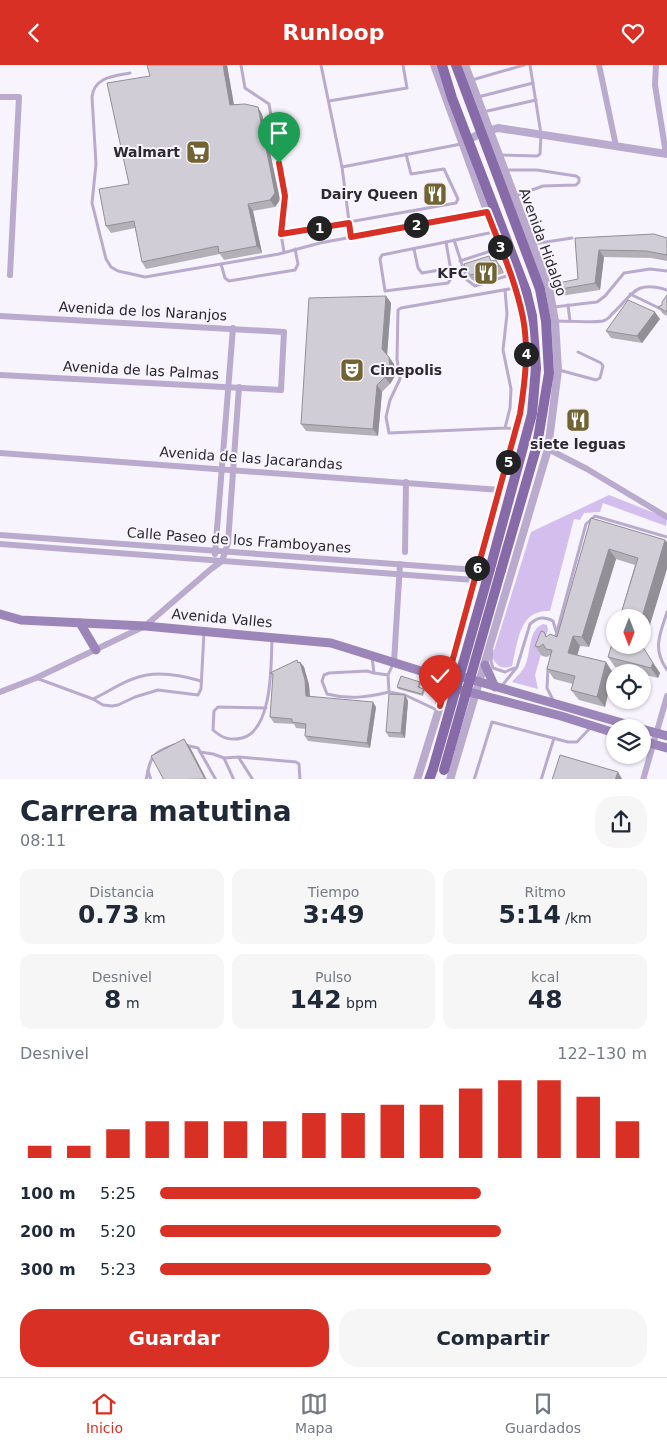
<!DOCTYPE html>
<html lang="es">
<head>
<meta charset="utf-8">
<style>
	:root { --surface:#fff; --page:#f6f6f7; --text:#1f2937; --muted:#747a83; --line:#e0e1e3; --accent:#d93025 }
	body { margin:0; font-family:"DejaVu Sans",sans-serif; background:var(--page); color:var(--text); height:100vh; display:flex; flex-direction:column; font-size:19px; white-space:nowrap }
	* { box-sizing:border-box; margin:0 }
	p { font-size:16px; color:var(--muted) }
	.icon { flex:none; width:28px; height:28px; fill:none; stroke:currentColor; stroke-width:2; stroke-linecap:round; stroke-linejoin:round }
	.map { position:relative; height:714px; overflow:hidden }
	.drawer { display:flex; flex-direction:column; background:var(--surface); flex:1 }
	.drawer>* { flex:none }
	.needle { width:32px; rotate:180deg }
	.fabs { position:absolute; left:606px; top:544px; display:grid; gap:10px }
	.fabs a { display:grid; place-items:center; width:45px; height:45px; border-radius:50%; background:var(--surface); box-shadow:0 1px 4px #0004; font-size:25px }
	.pin { position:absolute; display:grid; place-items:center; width:42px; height:42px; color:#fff; margin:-51px -21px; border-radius:50% 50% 50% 0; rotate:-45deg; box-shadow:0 0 5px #0007 }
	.pin .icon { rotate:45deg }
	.km { position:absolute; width:25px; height:25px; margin:-12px; border-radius:50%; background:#222; color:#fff; font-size:14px; line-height:25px; text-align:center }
	.round { display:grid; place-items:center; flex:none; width:52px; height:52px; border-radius:20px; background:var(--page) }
	.headline { display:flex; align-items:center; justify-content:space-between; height:85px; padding:0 20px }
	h1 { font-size:28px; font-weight:700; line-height:38px }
	.figures { display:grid; grid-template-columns:repeat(3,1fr); gap:8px; height:85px; padding:5px 20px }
	.figures div { display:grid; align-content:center; border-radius:12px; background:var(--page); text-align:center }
	.figures b { font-size:25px; font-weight:700 }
	.figures small { font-size:14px; font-weight:400 }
	.figures p { font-size:14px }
	.chart { height:140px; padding:10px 20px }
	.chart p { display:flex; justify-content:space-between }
	.chart svg { width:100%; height:90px; margin-top:5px; stroke:var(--accent); stroke-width:6 }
	.action { display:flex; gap:10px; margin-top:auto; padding:10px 20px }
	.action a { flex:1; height:58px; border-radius:20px; background:var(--accent); color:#fff; font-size:20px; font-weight:700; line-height:58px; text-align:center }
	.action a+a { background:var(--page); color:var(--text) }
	ul { padding:0 20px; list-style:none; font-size:16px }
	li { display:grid; grid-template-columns:80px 60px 1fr; align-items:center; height:38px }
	li i { height:12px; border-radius:6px; background:var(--accent) }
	header { display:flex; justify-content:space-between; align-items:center; height:65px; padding:0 20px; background:var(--accent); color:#fff; font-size:22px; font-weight:700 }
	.dock { display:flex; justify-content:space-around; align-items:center; height:70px; border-top:1px solid var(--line); background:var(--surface); font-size:14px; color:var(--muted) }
	.dock a { display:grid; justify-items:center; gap:2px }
	.dock .on { color:var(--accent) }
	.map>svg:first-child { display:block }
	.green { fill:#d3beee }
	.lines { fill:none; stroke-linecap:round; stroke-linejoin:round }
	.service { stroke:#baabce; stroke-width:3 }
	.minor { stroke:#baabce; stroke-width:6 }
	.tertiary { stroke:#baabce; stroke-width:8 }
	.secondary { stroke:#9c86b9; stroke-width:9 }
	.primary { stroke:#876ba9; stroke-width:10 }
	.primary-bridge { stroke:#876ba9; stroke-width:10 }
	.wall { fill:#b4b0b8 }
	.shaded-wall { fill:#929096 }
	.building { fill:#d1cdd6; stroke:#929096 }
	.route-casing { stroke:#fff; stroke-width:10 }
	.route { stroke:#d93025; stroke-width:6 }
	.labels { text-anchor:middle; stroke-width:4; stroke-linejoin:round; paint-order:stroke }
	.poi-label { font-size:14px; font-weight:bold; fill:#2c2a2e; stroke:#f8f4fd; text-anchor:end }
	.street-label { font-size:14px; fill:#2c2a2e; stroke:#f8f4fd }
</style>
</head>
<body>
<header><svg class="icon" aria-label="back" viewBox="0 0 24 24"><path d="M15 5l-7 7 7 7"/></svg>Runloop<svg class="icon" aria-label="heart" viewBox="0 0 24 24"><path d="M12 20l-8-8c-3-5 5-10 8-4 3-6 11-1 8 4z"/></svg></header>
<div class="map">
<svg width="667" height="715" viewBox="0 0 667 715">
	<rect width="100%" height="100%" fill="#f8f4fd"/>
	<g class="green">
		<path d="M 609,430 L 667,453 L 666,461 L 603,438 L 600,447 L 584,448 L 580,455 L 574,454 L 550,546 C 519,544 518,577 512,601 C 501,605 497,601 492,592 L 531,467 Z"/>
		<path d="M 543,559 L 547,560 L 548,565 L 535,610 L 538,624 L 512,617 C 516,612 522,607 525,601 C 531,589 528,564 543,559 Z"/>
	</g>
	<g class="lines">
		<g class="service">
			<polyline points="241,0 245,23 269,39 285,131 281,169 284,187"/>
			<polyline points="321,0 342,102 351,172"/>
			<path d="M 130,8 C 114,11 94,12 92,32 L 96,99 L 92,138 L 106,194 L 111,202 L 118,206 L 145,212 L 279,189 L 320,178 L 486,147"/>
			<polyline points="472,15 524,0"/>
			<polyline points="478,32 533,18"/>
			<polyline points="329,36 407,23 403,0"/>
			<polyline points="483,47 536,35"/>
			<polyline points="499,90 537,91 540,89 541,69 530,0"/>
			<polyline points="342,102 461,79"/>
			<polyline points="506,105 537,105 576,111 579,113 579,117 576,120 543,121 515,131"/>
			<polyline points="281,169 456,138 458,134 444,104 411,109 406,89"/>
			<polyline points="454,175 467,215 475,221 510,210"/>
			<polygon points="446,177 452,212 448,218 385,226 380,194 382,190"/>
			<polyline points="446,177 494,167"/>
			<polyline points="533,179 572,173"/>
			<polyline points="414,184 418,203 422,208 451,203"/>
			<polyline points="460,196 500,183"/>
			<polyline points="221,199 225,213 229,216 295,205 298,199 295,184"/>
			<polyline points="505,225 507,249 503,285 511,324 510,343 505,363 389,368 386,352 390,335 400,314 397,294 398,245 401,243 515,223"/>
			<polyline points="630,229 661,244"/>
			<polyline points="568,240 570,256"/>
			<polyline points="554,242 597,237 605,231 624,208 650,204 667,206"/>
			<path d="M 556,256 C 567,256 593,258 603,256 C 606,255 610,252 612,249 C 632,232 633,214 667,225"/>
			<polyline points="559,305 596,315 600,313 603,301 601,298 578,287"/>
			<polyline points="505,363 517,364"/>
			<path d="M 667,547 C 660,570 652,583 667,605"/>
			<polyline points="555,574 586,459 595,451 667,472"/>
			<polyline points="492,585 491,596 493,603 505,607 514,603"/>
			<polyline points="372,592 374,608 388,610 389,627 405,630 437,645"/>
			<polyline points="548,603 547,623 553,635"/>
			<path d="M 374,608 L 367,606 L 329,608 L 324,610 L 322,616 L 327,629 C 349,635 368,632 389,627"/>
			<polyline points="388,610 393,599"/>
			<polyline points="36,613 93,634 103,640 112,641 118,640 135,632 158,625 198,630 201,624 204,567"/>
			<path d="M 501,622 L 517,602 L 530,559 C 538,552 544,551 553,556 L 557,569"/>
			<path d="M 93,634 C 110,626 128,613 147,610 C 165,607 184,611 201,616"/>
			<path d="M 266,643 L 218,642 L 214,646 L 213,665 C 222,673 230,676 242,673 C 273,665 271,599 272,573"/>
			<polyline points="185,680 198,683 216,715"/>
			<polyline points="200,687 213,689 224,693 239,692 296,697 299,699 300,715"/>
			<polyline points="224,693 234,715"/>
			<polyline points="239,693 253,715"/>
			<polyline points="148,706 151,715"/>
			<path d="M 146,715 C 151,691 151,688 174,680"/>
			<polyline points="474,715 492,657 568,677 577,677 590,663"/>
			<polyline points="541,715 554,673"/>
		</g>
		<g class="minor">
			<polyline points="599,0 616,81"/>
			<polyline points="656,0 655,20 666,89"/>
			<polyline points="0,32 19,32 10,210"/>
			<polyline points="0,251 284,267 281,325 0,310"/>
			<polyline points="548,384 587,404 667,452"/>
			<polyline points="0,388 500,425"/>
			<polyline points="0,470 477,505"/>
			<polyline points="0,479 474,515"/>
			<polyline points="405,487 406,417"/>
			<polyline points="215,489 233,263"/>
			<polyline points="394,597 400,499"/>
			<polyline points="0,627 36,613 145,561 211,504 222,496 228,478 239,322"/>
			<polyline points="643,715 667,631"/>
		</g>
		<g class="tertiary">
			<polyline points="468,75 481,68 498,63 667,89"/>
			<polyline points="417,715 440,641 521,349 527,304 526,283 523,253 515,223 434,0"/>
			<polyline points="450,715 548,384 558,305 555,256 549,223 465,0"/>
		</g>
		<g class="secondary">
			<polyline points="0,549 21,555 145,561 331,578 437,611 449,608 480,617 636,662"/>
			<polyline points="80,558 96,585"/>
			<polyline points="485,600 495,622"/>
			<polyline points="427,607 440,630 440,641"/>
			<polyline points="437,611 446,621 561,651 615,668"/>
			<polyline points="642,664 667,671"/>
			<polyline points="642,676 667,683"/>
		</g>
		<g class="primary">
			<polyline points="442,0 452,33 526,226 532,251 536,303 532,349 490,504"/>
			<polyline points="456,0 540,224 546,256 549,308 537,380 501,505"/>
			<polyline points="429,715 433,704"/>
		</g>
		<g class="primary-bridge">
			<polyline points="433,704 490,504"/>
			<polyline points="444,705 501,505"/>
		</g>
	</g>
	<g class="wall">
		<polygon points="147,0 227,0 234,39 262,49 280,135 275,142 253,146 262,188 224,195 220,189 146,204 142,197 135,163 111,168 106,161 129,119 150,11"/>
		<polygon points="575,173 667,173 667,196 651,193 604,192 600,225 560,231 555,225 578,214"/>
		<polygon points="493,196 501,202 504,208 476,217 471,214 466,207"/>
		<polygon points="667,230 667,251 663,249 658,242 662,240"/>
		<polygon points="386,231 391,238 387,290 394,299 395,311 390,319 382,327 378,371 306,366 301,359"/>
		<polygon points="660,254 642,278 611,273 606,266"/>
		<polygon points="591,453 665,475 643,583 660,608 658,613 642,609 642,608 636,608 615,602 608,592 635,500 616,494 589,582 580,581 577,590 606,597 613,608 605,642 579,635 571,625 573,619 554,614 547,604 550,590 547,592 542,591 535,581 544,567 546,571 557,572"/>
		<polygon points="297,595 299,598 300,597 304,602 309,620 310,631 376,642 370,683 308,676 305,671 306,664 296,663 294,659 274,658 270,652 273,611 270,608"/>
		<polygon points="421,618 420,623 424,624 425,625 423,631 398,624 397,622"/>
		<polygon points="405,630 408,636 405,673 389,672 386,667"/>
	</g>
	<g class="shaded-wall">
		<polygon points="223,0 227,0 235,47 230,40"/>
		<polygon points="258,42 262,49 280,135 275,142 270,135"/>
		<polygon points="248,139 253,146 262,188 257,181"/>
		<polygon points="599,185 604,192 600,225 595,218"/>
		<polygon points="496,195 501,202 504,208 499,201"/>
		<polygon points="386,231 391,238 387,291 382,284"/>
		<polygon points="655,247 660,254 642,278 637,271"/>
		<polygon points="389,292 394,299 395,311 390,319 385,312"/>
		<polygon points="377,320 382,327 378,371 373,364"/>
		<polygon points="665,475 667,477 667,504 643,583 660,608 658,613 634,580 642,580 642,552"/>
		<polygon points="609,484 616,494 589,582 582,572"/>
		<polygon points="573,571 580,581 575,598 568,588"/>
		<polygon points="300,597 304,602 309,620 310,636 306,631"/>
		<polygon points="606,597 613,608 605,642 597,632"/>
		<polygon points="405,630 408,636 405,673 401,668"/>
		<polygon points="373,637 376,642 370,683 367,678"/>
		<polygon points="184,674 191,684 207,715 205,714"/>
		<polygon points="618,707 622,714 622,715 615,715"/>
	</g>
	<g class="building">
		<polygon points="147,0 223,0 230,40 245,39 258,42 275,128 270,135 248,139 257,181 219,188 218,181 142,197 134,156 106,161 99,124 129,119 107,18 150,11"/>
		<polygon points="654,169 667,173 667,190 646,186 599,185 595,218 555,225 553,219 578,214 575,173"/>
		<polygon points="489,191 491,196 496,195 499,201 471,210 466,207 464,199"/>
		<polygon points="667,230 667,247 658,242 662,240 662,237"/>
		<polygon points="386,231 382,284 389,292 390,304 385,312 377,320 373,364 301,359 309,233"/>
		<polygon points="628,235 655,247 637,271 606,266"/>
		<polygon points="591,453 665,475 642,552 620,552 638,493 609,484 582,572 573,571 568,588 606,597 597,632 571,625 575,611 547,604 552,585 546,584 543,579 539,582 535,581 541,566 544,567 546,572 550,569 557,572"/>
		<polygon points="615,569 615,580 635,580 643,582 653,598 651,603 608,592"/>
		<polygon points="297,595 298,598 300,597 305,615 306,631 373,637 367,678 305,671 306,659 292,657 292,654 270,652 273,609 270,608"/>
		<polygon points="401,611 420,617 418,622 424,624 422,629 397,622"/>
		<polygon points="389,629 405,630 401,668 386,667"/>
		<polygon points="184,674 205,714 164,715 151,691"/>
		<polygon points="560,690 618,707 615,715 552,715"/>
	</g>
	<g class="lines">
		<g class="route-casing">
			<path id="route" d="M 279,98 L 285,131 L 281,169 L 349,158 L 351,172 L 487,147 C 500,181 516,217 523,253 C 529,285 525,317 520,349 L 440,641"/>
		</g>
		<use href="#route" class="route"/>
	</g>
	<defs>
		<g id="supermarket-square" transform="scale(1.25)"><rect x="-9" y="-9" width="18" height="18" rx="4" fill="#726432" stroke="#f8f4fd"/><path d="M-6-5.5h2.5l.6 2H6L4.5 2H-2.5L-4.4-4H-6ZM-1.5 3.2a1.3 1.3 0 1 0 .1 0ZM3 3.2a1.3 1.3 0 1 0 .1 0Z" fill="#fff"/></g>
		<g id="restaurant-square" transform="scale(1.25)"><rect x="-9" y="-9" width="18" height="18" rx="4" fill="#726432" stroke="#f8f4fd"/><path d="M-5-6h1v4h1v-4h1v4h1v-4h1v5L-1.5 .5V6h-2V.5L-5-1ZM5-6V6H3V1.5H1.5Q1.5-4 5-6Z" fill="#fff"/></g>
		<g id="theatre-square" transform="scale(1.25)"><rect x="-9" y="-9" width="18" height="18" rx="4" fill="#726432" stroke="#f8f4fd"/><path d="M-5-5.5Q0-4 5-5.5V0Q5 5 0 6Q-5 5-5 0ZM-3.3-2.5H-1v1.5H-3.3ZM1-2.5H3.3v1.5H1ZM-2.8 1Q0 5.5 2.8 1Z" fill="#fff"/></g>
	</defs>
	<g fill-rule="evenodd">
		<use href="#supermarket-square" x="198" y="87"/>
		<use href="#restaurant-square" x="435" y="129"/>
		<use href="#restaurant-square" x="486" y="208"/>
		<use href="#theatre-square" x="352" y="305"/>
		<use href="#restaurant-square" x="578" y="355"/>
	</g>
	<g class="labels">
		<g class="poi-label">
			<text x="180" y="92">Walmart</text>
			<text x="418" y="134">Dairy Queen</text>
			<text x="468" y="213">KFC</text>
			<text x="370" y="310" text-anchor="start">Cinepolis</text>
			<text x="578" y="384" text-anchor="middle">siete leguas</text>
		</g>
		<g class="street-label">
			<text transform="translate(543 177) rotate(70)" y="5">Avenida Hidalgo</text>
			<text transform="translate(143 246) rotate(3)" y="5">Avenida de los Naranjos</text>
			<text transform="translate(141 305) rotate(3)" y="5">Avenida de las Palmas</text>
			<text transform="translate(251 393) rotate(4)" y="5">Avenida de las Jacarandas</text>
			<text transform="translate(239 475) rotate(4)" y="5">Calle Paseo de los Framboyanes</text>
			<text transform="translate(222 553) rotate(5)" y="5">Avenida Valles</text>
		</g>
	</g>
</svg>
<div class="fabs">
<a><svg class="needle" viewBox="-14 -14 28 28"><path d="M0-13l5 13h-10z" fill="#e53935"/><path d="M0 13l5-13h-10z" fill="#747a83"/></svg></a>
<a><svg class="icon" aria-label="locate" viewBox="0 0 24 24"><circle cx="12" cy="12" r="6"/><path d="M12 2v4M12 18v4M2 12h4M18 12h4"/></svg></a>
<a><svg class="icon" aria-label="layers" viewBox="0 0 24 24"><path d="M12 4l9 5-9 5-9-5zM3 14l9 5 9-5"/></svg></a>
</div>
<div class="pin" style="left:279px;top:98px;background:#1e9e55"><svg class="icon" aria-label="arrive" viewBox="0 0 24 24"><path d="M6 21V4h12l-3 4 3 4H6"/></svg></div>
<div class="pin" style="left:440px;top:641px;background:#d93025"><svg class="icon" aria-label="check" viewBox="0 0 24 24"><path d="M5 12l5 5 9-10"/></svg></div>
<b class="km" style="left:319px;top:163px">1</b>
<b class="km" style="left:416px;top:160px">2</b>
<b class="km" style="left:500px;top:182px">3</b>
<b class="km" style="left:526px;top:289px">4</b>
<b class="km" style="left:508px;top:397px">5</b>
<b class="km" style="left:477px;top:503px">6</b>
</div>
<section class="drawer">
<div class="headline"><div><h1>Carrera matutina</h1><p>08:11</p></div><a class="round"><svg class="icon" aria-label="share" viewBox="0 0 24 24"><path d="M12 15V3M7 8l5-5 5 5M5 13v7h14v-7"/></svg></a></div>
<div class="figures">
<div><p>Distancia</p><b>0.73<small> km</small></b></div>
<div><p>Tiempo</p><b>3:49</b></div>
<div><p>Ritmo</p><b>5:14<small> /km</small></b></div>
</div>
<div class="figures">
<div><p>Desnivel</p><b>8<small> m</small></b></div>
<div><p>Pulso</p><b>142<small> bpm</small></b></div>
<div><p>kcal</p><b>48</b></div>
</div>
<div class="chart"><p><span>Desnivel</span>122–130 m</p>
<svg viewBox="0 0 160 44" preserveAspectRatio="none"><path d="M5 44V38M15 44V38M25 44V30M35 44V26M45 44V26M55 44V26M65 44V26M75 44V22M85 44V22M95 44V18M105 44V18M115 44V10M125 44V6M135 44V6M145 44V14M155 44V26"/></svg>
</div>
<ul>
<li><b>100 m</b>5:25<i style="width:66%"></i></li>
<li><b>200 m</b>5:20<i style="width:70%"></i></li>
<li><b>300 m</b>5:23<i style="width:68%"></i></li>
</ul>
<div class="action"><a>Guardar</a><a>Compartir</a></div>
</section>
<nav class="dock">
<a class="on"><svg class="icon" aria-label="home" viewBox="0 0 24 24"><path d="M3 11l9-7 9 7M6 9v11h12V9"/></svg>Inicio</a>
<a><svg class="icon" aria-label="map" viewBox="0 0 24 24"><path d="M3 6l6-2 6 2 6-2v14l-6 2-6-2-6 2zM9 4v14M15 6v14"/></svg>Mapa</a>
<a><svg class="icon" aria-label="saved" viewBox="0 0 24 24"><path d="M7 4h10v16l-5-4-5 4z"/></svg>Guardados</a>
</nav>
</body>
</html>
